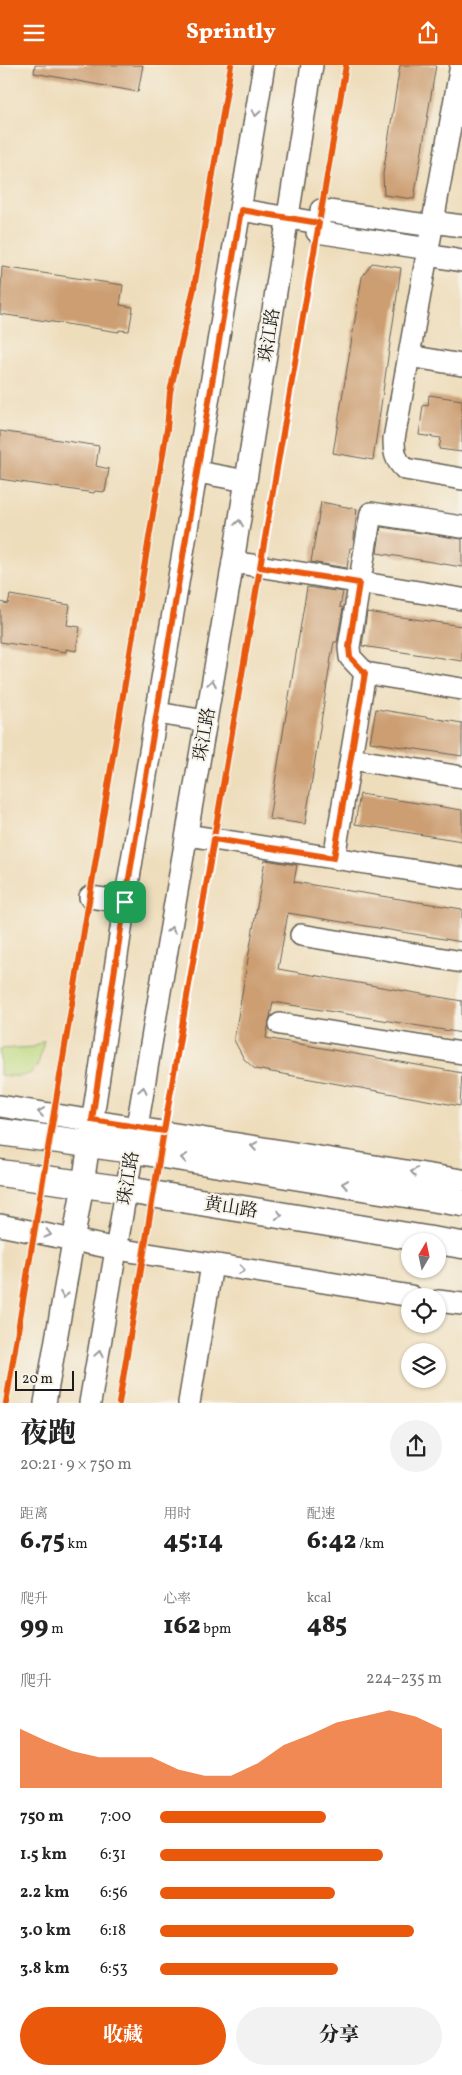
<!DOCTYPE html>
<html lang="zh">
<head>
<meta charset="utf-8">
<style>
	:root { --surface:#fff; --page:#f2f2f2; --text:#222; --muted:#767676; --accent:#ea580c }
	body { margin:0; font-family:Vollkorn,"Noto Serif SC",serif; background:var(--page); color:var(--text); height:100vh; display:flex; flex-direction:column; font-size:19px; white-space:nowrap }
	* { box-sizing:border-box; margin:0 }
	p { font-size:16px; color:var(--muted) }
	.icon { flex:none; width:28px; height:28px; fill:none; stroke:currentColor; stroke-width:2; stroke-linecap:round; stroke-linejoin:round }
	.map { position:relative; height:1338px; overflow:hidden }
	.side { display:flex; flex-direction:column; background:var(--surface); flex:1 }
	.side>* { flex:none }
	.needle { width:32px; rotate:9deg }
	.controls { position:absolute; left:401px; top:1168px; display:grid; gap:10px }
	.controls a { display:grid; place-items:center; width:45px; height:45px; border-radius:50%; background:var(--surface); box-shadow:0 1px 4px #0004; font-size:25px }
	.scale { position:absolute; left:15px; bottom:12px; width:59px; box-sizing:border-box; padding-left:5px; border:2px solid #1c1c1c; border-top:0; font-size:14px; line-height:18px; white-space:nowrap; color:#1c1c1c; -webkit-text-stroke:4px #f7f3e8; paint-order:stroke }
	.pin { position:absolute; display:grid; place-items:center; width:42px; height:42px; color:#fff; margin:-21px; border-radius:10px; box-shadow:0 2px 8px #0006 }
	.round { display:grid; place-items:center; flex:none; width:52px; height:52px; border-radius:26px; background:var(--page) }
	.headline { display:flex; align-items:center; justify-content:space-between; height:85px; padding:0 20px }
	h1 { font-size:28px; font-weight:800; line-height:38px }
	.stats { display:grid; grid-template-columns:repeat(3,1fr); gap:8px; height:85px; padding:5px 20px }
	.stats div { display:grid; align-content:center }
	.stats b { font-size:25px; font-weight:800 }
	.stats small { font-size:14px; font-weight:400 }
	.stats p { font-size:14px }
	.chart { height:140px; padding:10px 20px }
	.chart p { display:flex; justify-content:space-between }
	.chart svg { width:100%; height:90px; margin-top:5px; fill:var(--accent); opacity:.7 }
	.action { display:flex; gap:10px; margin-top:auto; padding:10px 20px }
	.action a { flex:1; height:58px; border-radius:30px; background:var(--accent); color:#fff; font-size:20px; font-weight:800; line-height:58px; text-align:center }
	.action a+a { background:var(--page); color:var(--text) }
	ul { padding:0 20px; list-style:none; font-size:16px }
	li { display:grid; grid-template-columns:80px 60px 1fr; align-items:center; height:38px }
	li i { height:12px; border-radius:6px; background:var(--accent) }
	header { display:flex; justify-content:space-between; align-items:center; height:65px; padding:0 20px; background:var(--accent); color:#fff; font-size:22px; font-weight:800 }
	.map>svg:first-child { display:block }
	.green { fill:#bbd87e; stroke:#6c7a4d }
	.building { fill:#cc9e72 }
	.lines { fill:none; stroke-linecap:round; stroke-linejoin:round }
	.minor-casing { stroke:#666054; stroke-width:24 }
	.major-casing { stroke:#666054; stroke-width:29 }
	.minor { stroke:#fff; stroke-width:21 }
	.major { stroke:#fff; stroke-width:26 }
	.cycleway-casing { stroke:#f7f3e8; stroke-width:9 }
	.cycleway { stroke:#e8590c; stroke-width:6 }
	.oneway { stroke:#999 }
	.route-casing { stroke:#fff; stroke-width:10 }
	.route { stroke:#ea580c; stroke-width:6 }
	.labels { text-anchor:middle; stroke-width:4; stroke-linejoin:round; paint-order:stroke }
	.street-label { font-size:18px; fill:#1c1c1c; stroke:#f7f3e8 }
</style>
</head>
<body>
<header><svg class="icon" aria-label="menu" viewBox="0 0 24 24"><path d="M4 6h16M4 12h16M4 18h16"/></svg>Sprintly<svg class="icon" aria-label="share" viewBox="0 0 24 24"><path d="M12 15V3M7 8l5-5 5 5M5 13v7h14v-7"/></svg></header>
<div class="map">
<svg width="462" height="1338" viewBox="0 0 462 1338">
	<rect width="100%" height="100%" fill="#f7f3e8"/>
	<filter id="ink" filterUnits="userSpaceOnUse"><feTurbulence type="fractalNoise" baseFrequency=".02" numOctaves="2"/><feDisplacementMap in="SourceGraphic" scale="10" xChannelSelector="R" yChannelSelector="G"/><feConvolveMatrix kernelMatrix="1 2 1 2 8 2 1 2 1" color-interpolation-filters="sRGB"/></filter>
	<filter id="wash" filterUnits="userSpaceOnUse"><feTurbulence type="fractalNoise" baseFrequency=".0096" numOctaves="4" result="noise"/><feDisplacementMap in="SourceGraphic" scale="20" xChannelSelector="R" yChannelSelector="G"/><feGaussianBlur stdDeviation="1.12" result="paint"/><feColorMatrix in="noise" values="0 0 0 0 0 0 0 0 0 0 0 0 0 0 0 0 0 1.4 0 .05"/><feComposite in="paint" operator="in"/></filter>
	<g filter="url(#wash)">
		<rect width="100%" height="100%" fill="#edb"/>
		<path class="green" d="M 44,975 C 37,1008 36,1014 0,1010 L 0,984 L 34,982 Z"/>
		<g id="blocks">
			<g class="building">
				<polygon points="35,0 143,0 138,27 34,8"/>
				<polygon points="400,0 436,0 414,134 384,130 383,109"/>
				<polygon points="372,198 401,203 373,395 333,388 362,212"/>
				<polygon points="2,202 123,220 120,240 133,242 129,266 119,265 119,267 0,249"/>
				<polygon points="429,330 462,335 462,387 439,384 441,373 419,370 423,340 428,341"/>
				<polygon points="0,366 99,381 96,401 109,404 105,427 95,426 94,428 0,414"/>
				<polygon points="321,437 357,444 353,483 350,483 347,503 311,497"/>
				<polygon points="381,462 462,474 462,502 377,488"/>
				<polygon points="307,522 343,527 340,542 343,543 337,577 334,577 331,593 305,759 269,754"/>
				<polygon points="10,530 70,540 67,560 80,562 76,586 66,584 66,587 0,577 0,537 8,539"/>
				<polygon points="367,547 462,561 462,596 362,581"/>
				<polygon points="376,644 462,658 462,691 370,677"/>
				<polygon points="360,729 462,745 462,776 355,759"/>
				<polygon points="265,795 297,800 294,817 462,844 462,877 288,848 278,904 462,936 462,968 273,937 266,973 462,1008 460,1041 255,1004 244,994 234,975"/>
			</g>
		</g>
	</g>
	<g filter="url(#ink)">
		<use href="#blocks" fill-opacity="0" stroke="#666054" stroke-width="1"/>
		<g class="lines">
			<g class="minor-casing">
				<g id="minor">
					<path d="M 461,0 L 394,374 C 394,387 395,395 405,404 L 462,414"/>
					<polyline points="241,145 319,158"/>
					<polyline points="321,145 433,161"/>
					<polyline points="433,157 462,161"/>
					<polyline points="317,167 429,184"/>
					<polyline points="428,190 462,196"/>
					<polyline points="409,291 462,300"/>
					<polyline points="198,407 246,416"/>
					<polyline points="462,462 371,448 349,582 350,592 365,608 462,624"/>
					<polyline points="233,497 462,534"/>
					<polyline points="157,648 206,656"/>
					<polyline points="351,694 462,712"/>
					<polyline points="187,770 462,813"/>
					<polyline points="334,793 365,608"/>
					<polyline points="90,832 125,837"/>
					<polyline points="301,870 462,897"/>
					<polyline points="280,959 462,988"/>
					<polyline points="0,1041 462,1115"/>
					<polyline points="0,1160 117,1184 411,1231"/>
					<polyline points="438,1236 462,1239"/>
					<polyline points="45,1338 83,1119 125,837 264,0"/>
					<polyline points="90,1338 233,497 312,0"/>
					<polyline points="189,1338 212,1200"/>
				</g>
			</g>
			<g class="major-casing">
				<g id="major">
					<polyline points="0,1067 133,1085 462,1138"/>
					<polyline points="0,1108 127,1125 462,1180"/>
				</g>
			</g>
			<use href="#minor" class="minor"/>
			<use href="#major" class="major"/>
			<g class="cycleway-casing">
				<g id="cycleway">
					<polyline points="6,1338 167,364 170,327 194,223 231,0"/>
					<polyline points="119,1338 160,1089 346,0"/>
				</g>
			</g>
			<use href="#cycleway" class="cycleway"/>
		</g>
		<defs><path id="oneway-chevron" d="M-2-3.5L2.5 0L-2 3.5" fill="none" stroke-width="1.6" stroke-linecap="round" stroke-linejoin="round" transform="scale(1.25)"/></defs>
		<g class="oneway">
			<use href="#oneway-chevron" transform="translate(256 48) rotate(99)"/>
			<use href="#oneway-chevron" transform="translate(239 458) rotate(-81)"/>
			<use href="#oneway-chevron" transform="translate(212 618) rotate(-81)"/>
			<use href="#oneway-chevron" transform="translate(171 865) rotate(-80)"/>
			<use href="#oneway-chevron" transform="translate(143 1025) rotate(-80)"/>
			<use href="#oneway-chevron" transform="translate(41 1047) rotate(-172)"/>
			<use href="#oneway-chevron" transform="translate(254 1081) rotate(-171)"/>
			<use href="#oneway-chevron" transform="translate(184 1093) rotate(-171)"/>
			<use href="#oneway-chevron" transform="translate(414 1107) rotate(-171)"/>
			<use href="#oneway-chevron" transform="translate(345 1119) rotate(-171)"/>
			<use href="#oneway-chevron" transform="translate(279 1150) rotate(9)"/>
			<use href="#oneway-chevron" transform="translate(48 1169) rotate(14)"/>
			<use href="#oneway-chevron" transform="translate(242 1205) rotate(9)"/>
			<use href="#oneway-chevron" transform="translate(64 1230) rotate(100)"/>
			<use href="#oneway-chevron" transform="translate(99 1289) rotate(-80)"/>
		</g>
	</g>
	<g class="lines" filter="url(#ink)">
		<g class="route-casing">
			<polygon id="route" points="241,145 319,158 260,502 359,518 349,582 350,592 365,608 334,793 214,774 164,1066 92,1055 125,837"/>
		</g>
		<use href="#route" class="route"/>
	</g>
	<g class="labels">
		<g class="street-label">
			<text transform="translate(269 270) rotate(-81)" y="6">珠江路</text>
			<text transform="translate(204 669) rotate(-80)" y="6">珠江路</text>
			<text transform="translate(128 1113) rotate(-81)" y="6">珠江路</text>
			<text transform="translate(231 1142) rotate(9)" y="6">黄山路</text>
		</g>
	</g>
</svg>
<div class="controls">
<a><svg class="needle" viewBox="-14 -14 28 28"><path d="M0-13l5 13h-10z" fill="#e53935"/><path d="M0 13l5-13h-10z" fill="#767676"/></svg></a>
<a><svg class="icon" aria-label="locate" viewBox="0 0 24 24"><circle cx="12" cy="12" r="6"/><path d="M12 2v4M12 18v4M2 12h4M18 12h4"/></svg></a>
<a><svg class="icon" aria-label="layers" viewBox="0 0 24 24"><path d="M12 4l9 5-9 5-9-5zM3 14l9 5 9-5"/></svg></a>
</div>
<div class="scale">20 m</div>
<div class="pin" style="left:125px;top:837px;background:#1e9e55"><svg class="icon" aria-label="arrive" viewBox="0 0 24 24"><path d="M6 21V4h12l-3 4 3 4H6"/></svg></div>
</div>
<section class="side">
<div class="headline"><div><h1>夜跑</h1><p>20:21 · 9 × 750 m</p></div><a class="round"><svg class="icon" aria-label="share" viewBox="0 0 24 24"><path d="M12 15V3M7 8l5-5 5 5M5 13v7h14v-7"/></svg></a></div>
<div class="stats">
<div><p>距离</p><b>6.75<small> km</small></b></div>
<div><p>用时</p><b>45:14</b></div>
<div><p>配速</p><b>6:42<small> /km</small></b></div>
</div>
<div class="stats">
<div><p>爬升</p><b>99<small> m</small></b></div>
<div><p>心率</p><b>162<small> bpm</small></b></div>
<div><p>kcal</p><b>485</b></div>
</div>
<div class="chart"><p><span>爬升</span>224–235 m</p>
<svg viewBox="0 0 160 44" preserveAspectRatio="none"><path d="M0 44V15L10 21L20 26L30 29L40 29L50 29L60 35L70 38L80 38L90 32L100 23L110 18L120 12L130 9L140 6L150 9L160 15V44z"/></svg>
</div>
<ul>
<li><b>750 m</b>7:00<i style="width:59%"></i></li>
<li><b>1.5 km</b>6:31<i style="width:79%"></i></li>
<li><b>2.2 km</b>6:56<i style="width:62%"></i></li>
<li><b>3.0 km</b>6:18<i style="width:90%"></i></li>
<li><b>3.8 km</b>6:53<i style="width:63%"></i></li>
</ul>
<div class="action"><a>收藏</a><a>分享</a></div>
</section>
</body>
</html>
